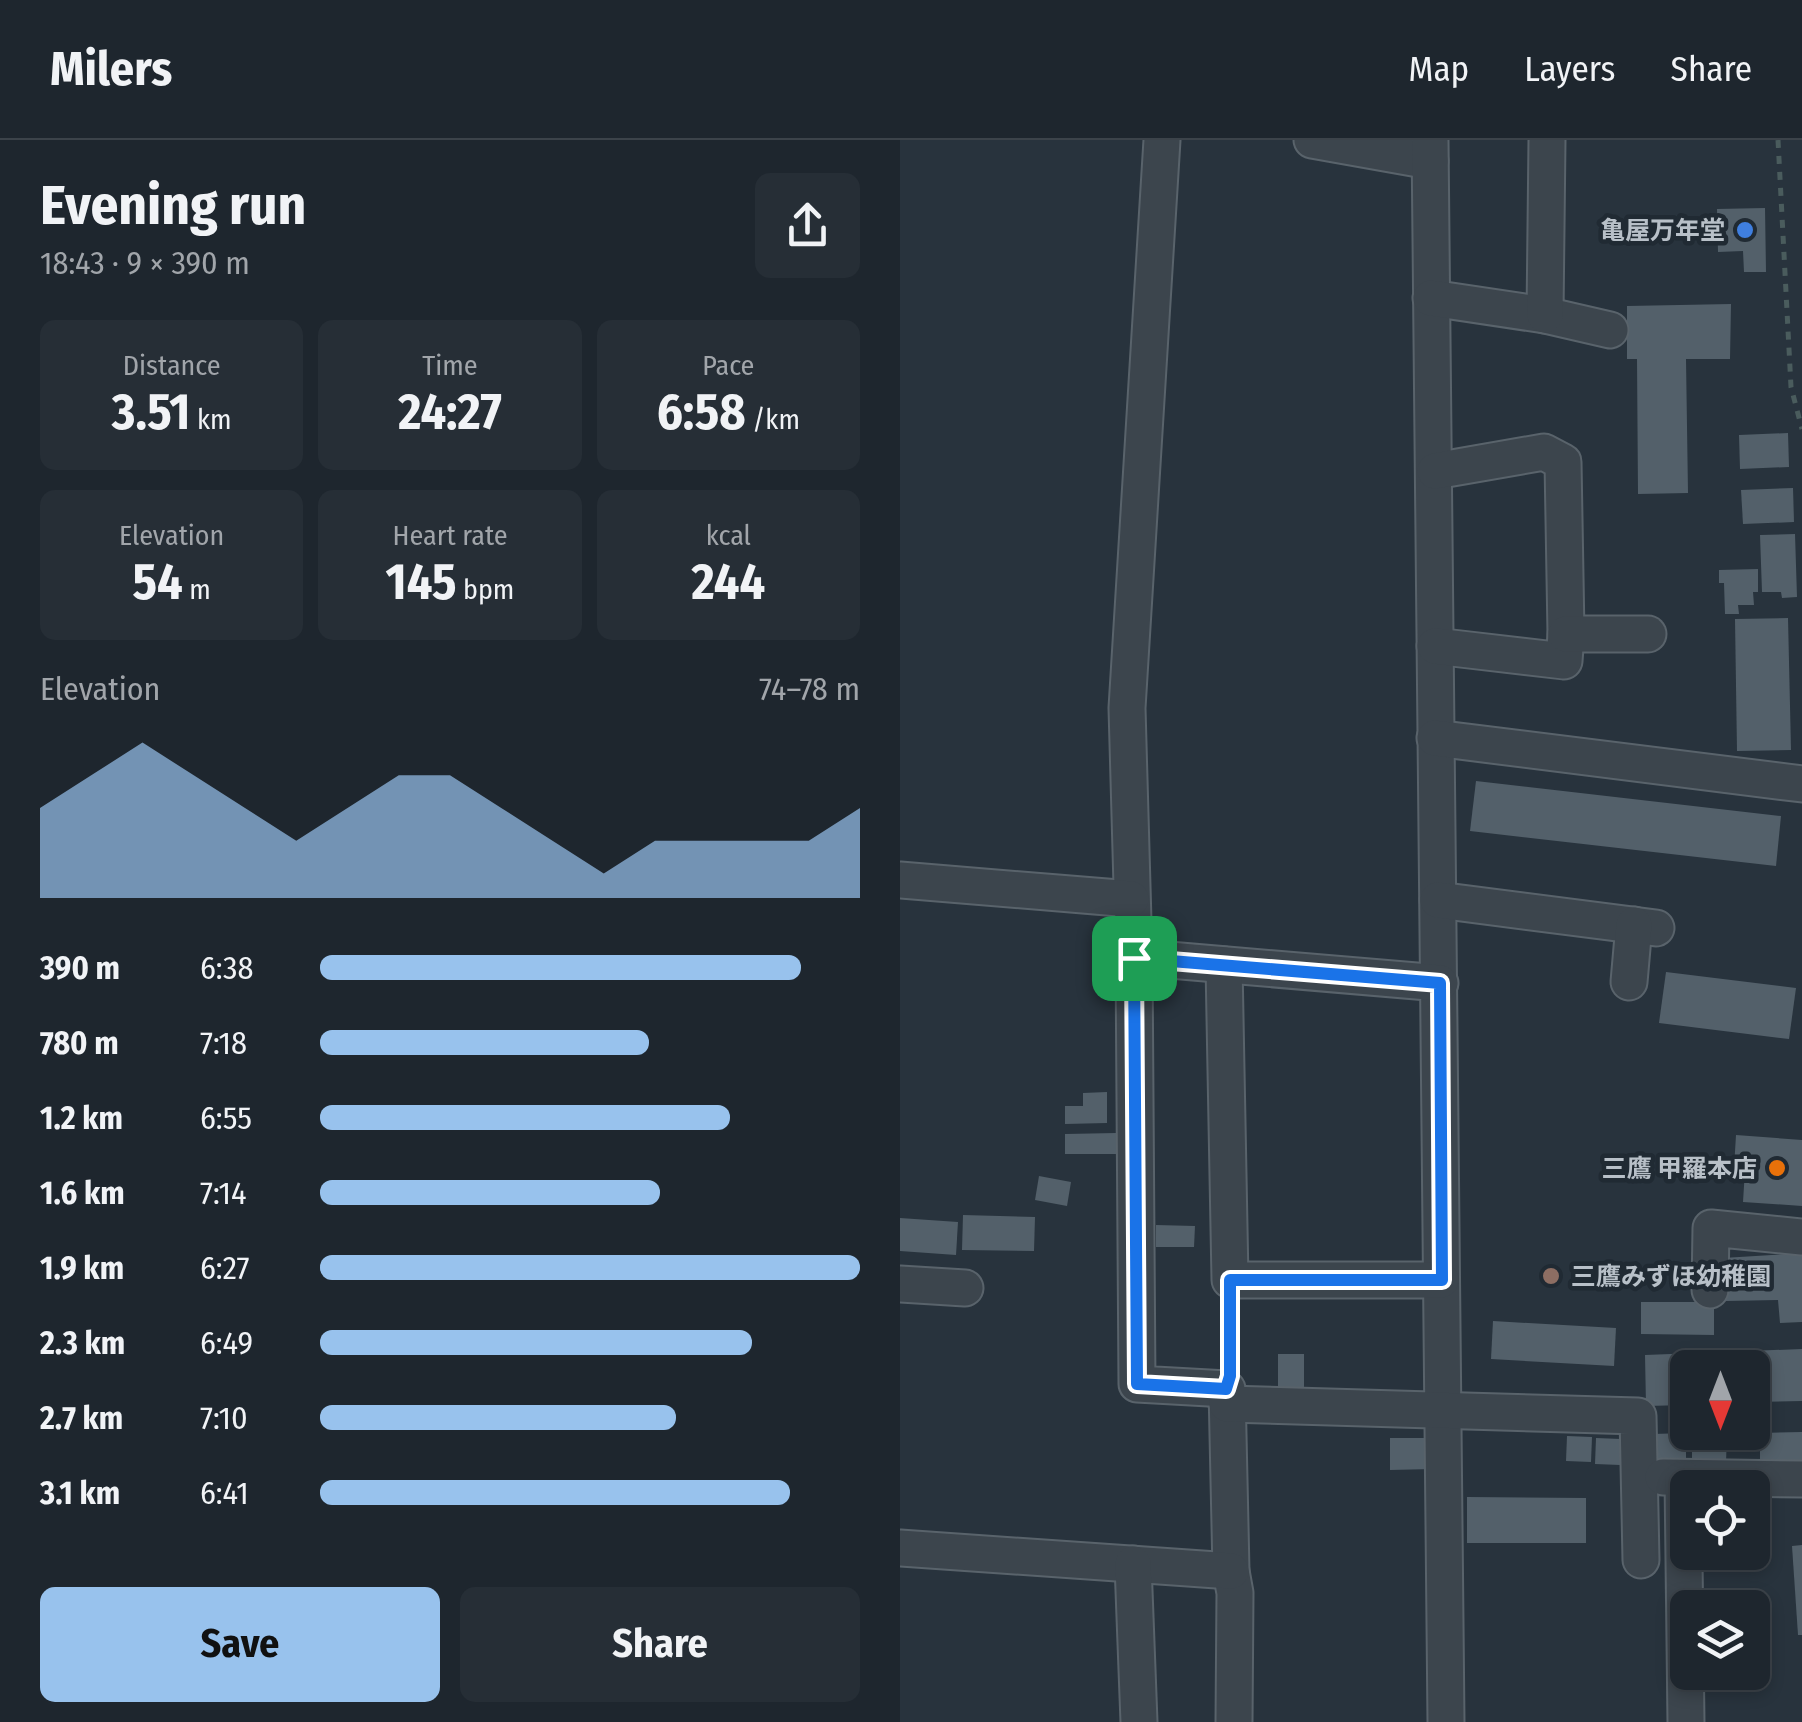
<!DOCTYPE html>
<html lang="en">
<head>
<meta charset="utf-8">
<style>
	:root { --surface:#1e262e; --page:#262e36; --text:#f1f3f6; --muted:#a1a5aa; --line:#3c434a; --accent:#98c2ed }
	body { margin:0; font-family:"Fira Sans Condensed","Noto Sans JP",sans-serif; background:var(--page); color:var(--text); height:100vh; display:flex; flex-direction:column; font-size:38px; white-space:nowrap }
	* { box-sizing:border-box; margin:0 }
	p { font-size:32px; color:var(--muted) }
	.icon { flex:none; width:55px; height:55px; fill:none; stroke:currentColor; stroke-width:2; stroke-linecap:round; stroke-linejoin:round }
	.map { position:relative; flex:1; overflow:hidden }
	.panel { display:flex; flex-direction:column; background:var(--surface); width:900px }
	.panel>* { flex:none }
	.needle { width:65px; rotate:180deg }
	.controls { position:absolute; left:770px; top:1210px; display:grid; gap:20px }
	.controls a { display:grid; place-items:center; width:100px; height:100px; border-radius:15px; background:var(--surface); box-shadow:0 5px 15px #0003,0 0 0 2px var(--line); font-size:50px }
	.pin { position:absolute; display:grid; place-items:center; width:85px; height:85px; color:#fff; margin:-42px; border-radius:20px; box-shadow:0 5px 15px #0006 }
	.round { display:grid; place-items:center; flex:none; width:105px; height:105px; border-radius:15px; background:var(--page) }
	.summary { display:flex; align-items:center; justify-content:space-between; height:170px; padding:0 40px }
	h1 { font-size:55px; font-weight:700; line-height:75px }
	.stats { display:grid; grid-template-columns:repeat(3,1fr); gap:15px; height:170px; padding:10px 40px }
	.stats div { display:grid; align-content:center; border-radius:15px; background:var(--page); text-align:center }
	.stats b { font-size:50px; font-weight:700 }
	.stats small { font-size:28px; font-weight:400 }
	.stats p { font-size:28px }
	.chart { height:280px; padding:20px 40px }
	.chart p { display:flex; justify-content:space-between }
	.chart svg { width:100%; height:180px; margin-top:10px; fill:var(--accent); opacity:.7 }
	.button { display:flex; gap:20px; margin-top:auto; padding:20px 40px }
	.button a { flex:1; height:115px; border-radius:15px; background:var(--accent); color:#111; font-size:40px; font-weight:700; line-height:115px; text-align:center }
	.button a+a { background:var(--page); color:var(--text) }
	ul { padding:0 40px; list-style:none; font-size:32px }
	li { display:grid; grid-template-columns:160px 120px 1fr; align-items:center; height:75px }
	li i { height:25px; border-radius:12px; background:var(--accent) }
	header { display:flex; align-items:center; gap:60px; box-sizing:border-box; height:140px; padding:0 50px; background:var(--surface); border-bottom:2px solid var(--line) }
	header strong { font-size:48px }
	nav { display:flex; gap:55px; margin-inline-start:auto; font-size:35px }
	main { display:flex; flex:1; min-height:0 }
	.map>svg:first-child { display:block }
	.building { fill:#53606a }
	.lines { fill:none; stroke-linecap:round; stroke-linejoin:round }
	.minor-casing { stroke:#59636b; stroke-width:39 }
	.path { stroke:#4a5c5d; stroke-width:5; stroke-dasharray:8 8; stroke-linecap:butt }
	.minor { stroke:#3c454d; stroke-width:35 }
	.route-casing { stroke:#fff; stroke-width:20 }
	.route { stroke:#1a73e8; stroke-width:12 }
	.shop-dot { fill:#3f7fe0; stroke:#202a33; stroke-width:4 }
	.food-dot { fill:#e8710a; stroke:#202a33; stroke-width:4 }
	.education-dot { fill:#8d6e63; stroke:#202a33; stroke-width:4 }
	.labels { text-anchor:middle; stroke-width:9; stroke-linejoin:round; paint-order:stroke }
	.poi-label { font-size:25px; font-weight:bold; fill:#b8c0c8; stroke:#202a33; text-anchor:end }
</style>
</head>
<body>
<header>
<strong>Milers</strong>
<nav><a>Map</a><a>Layers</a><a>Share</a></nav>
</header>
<main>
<section class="panel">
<div class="summary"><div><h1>Evening run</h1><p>18:43 · 9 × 390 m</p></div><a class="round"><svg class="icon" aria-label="share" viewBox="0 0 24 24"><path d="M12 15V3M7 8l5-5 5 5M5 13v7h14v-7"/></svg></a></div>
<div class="stats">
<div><p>Distance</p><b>3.51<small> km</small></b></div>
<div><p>Time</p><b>24:27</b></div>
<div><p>Pace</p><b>6:58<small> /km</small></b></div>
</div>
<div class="stats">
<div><p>Elevation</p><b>54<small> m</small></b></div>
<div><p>Heart rate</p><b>145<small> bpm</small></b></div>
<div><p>kcal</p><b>244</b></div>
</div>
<div class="chart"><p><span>Elevation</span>74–78 m</p>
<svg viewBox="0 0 160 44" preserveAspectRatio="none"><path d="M0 44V22L10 14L20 6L30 14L40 22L50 30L60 22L70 14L80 14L90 22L100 30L110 38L120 30L130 30L140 30L150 30L160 22V44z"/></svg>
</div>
<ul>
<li><b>390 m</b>6:38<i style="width:89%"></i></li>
<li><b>780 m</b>7:18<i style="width:61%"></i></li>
<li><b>1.2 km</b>6:55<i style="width:76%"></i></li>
<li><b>1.6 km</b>7:14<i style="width:63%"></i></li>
<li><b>1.9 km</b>6:27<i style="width:100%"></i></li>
<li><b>2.3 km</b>6:49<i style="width:80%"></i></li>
<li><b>2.7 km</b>7:10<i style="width:66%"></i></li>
<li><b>3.1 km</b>6:41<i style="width:87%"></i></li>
</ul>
<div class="button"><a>Save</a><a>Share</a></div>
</section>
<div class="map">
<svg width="902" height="1582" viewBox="0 0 902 1582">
	<rect width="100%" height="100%" fill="#28333d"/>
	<g class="building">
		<polygon points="865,68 866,132 844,132 843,111 818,112 817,69"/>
		<polygon points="831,164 830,219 786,219 788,353 738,354 737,219 727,219 727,166"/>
		<polygon points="888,293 889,327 840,329 839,295"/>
		<polygon points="893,348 894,382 843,384 841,350"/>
		<polygon points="895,394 897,457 882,458 881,452 862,452 860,395"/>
		<polygon points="858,429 858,452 853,452 854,465 838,465 839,474 825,474 824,443 819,443 819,430"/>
		<polygon points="888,478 891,610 837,611 835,479"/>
		<polygon points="576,641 881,676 876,726 570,691"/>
		<polygon points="766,832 896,848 889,899 759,883"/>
		<polygon points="207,952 207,983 165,984 165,966 183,966 183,953"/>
		<polygon points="216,993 217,1014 165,1014 165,994"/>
		<polygon points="836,995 902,1000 902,1066 843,1062 845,1030 834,1028"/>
		<polygon points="139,1036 171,1042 167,1066 135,1060"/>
		<polygon points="63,1075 135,1077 134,1111 62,1110"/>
		<polygon points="0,1078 58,1082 56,1115 0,1111"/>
		<polygon points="256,1085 295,1086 294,1107 256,1107"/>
		<polygon points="902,1113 902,1182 880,1183 878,1160 826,1161 823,1118"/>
		<polygon points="741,1162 814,1162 814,1195 741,1194"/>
		<polygon points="593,1181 716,1188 714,1226 591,1219"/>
		<polygon points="902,1209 902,1261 852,1262 852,1228 788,1228 788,1265 746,1266 745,1215"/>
		<rect x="378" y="1214" width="26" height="41"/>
		<polygon points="792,1292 827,1292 826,1323 792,1323"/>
		<polygon points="902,1292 902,1329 860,1329 860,1293"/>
		<polygon points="786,1293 786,1324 753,1325 753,1294"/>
		<polygon points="667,1296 692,1297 691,1322 666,1321"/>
		<polygon points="490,1298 533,1298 533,1329 490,1330"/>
		<polygon points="696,1298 721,1299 720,1325 695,1324"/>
		<polygon points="567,1357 686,1358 686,1403 567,1403"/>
		<polygon points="902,1405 902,1495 898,1495 892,1406"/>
	</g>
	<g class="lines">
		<g class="minor-casing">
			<g id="minor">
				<polyline points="262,0 227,568 234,817 237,1244 327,1249 331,1431 335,1453 334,1582"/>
				<polyline points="412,0 530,21"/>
				<polyline points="530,0 546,1582"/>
				<polyline points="531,158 645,175 710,190"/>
				<polyline points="645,175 647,0"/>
				<polyline points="535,331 644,312 663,322 666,494 664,521 535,506"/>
				<polyline points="666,494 748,494"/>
				<polyline points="535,598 902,644"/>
				<polyline points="0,740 231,759"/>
				<polyline points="538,760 756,788"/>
				<polyline points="234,817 540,843"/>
				<polyline points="324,825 330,1140 541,1140"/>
				<polyline points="729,842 734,785"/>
				<polyline points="0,1144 65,1148"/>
				<polyline points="810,1150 811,1088 902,1097"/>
				<polyline points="327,1264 738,1276 741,1420"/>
				<polyline points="763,1337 902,1339"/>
				<polyline points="783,1338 786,1582"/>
				<polyline points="0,1408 331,1431"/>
				<polyline points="233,1424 239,1582"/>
			</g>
		</g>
		<g class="path">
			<polyline points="878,0 891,247 902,289"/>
			<polyline points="330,1168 330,1222"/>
		</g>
		<use href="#minor" class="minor"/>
	</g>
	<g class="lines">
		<g class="route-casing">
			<polygon id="route" points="234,818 540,843 542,1140 330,1140 330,1236 326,1249 237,1244"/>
		</g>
		<use href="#route" class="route"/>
	</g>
	<circle class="shop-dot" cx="845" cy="90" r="10"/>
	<circle class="food-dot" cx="877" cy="1028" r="10"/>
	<circle class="education-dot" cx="651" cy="1136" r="10"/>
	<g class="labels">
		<g class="poi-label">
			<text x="825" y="99">亀屋万年堂</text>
			<text x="857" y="1037">三鷹 甲羅本店</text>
			<text x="671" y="1145" text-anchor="start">三鷹みずほ幼稚園</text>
		</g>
	</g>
</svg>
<div class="controls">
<a><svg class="needle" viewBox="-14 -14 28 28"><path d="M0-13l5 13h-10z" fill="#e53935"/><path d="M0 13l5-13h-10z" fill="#a1a5aa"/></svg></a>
<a><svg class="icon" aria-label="locate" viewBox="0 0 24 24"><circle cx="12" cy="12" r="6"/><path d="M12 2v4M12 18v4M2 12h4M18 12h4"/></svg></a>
<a><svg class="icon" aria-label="layers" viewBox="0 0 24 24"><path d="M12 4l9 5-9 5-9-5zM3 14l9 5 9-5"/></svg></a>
</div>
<div class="pin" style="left:234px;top:818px;background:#1e9e55"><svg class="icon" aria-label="arrive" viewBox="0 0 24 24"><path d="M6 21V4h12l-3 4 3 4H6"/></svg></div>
</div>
</main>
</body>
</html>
